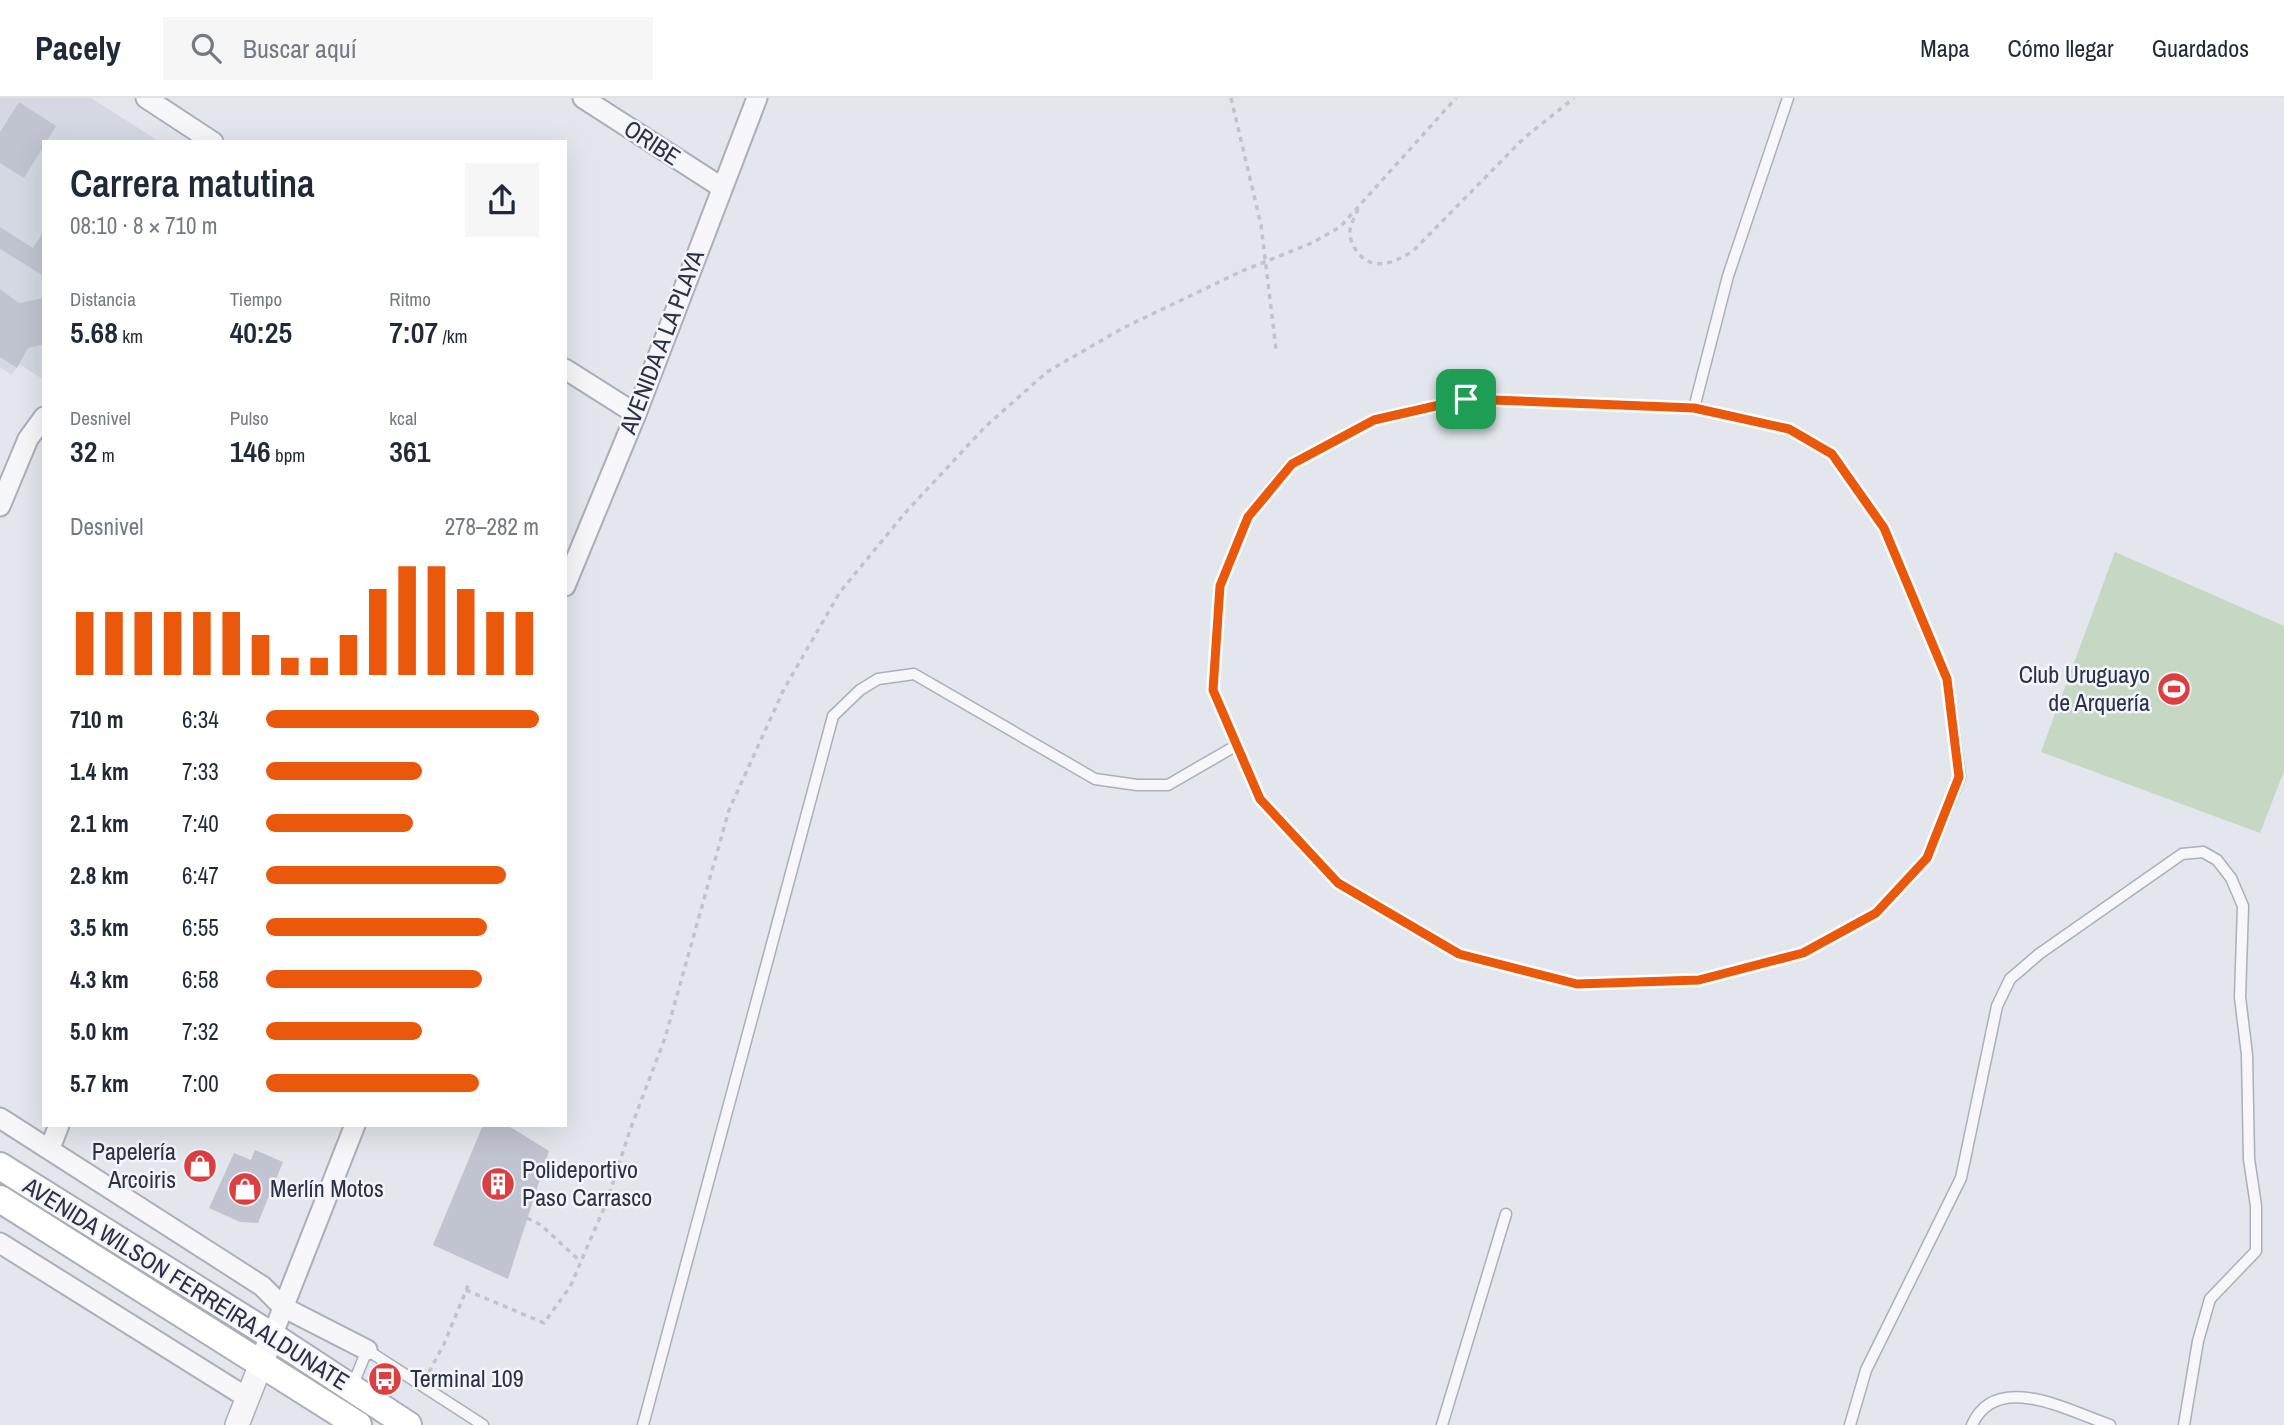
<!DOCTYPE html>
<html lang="es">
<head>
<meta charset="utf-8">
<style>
	:root { --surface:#fff; --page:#f6f6f7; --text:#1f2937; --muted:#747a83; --line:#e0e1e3; --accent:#ea580c }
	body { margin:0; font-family:"Archivo Narrow",sans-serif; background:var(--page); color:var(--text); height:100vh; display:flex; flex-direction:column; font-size:26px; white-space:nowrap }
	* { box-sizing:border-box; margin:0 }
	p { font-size:23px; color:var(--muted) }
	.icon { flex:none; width:38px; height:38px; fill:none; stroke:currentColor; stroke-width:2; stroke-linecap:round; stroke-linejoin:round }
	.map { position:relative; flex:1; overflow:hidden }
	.side { position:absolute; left:42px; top:42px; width:525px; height:987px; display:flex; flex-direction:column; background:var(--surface); border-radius:0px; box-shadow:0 7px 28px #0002 }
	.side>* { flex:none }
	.pin { position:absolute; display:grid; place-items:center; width:60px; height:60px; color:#fff; margin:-30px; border-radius:14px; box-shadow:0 4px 10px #0006 }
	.round { display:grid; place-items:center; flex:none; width:74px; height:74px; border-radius:0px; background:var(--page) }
	.summary { display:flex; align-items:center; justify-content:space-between; height:119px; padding:0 28px }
	h1 { font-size:38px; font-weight:600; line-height:52px }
	.stats { display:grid; grid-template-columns:repeat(3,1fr); gap:10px; height:119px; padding:7px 28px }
	.stats div { display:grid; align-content:center }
	.stats b { font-size:30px; font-weight:600 }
	.stats small { font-size:19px; font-weight:400 }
	.stats p { font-size:19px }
	.chart { height:196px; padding:14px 28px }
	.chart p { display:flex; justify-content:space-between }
	.chart svg { width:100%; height:126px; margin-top:7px; stroke:var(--accent); stroke-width:6 }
	ul { padding:0 28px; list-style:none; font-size:23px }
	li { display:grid; grid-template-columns:112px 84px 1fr; align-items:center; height:52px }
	li i { height:18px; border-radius:9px; background:var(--accent) }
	header { display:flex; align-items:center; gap:42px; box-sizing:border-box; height:98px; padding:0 35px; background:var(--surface); border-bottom:2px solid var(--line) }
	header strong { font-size:33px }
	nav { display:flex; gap:38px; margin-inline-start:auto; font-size:24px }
	.search { width:490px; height:63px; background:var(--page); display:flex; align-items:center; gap:18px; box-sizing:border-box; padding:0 24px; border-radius:0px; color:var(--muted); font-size:26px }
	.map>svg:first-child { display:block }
	.built { fill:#d4d8e2 }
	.green { fill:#c6d7c4 }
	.building { fill:#c0c4d0 }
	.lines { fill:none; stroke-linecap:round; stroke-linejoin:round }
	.service-casing { stroke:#abafba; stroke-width:13 }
	.minor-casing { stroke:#abafba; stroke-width:23 }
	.tertiary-casing { stroke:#abafba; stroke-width:26 }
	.secondary-casing { stroke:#abafba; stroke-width:30 }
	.path { stroke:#c1c3cb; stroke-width:3.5; stroke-dasharray:5 5; stroke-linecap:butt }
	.service { stroke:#f7f7fa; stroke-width:10 }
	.minor { stroke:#f7f7fa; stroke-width:19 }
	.tertiary { stroke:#f7f7fa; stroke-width:23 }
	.secondary { stroke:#fff; stroke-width:26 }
	.route-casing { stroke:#fff; stroke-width:14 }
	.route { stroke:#ea580c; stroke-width:9 }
	.labels { text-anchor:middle; stroke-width:5; stroke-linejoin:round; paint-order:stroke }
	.street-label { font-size:24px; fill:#293047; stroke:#f3f5f9 }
	.poi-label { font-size:24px; fill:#293047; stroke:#f3f5f9; text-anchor:start }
</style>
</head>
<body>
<header>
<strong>Pacely</strong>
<div class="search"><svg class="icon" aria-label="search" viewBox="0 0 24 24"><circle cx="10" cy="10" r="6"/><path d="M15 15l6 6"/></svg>Buscar aquí</div>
<nav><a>Mapa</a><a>Cómo llegar</a><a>Guardados</a></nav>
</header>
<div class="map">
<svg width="2284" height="1327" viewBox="0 0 2284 1327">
	<rect width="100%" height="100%" fill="#e3e6ec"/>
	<polygon class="built" points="0,0 91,0 160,44 44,44 44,282 19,266 12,277 0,269"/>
	<g class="green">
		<polygon points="2115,454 2284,528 2284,673 2260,735 2041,654"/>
		<polygon points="0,1081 216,1218 216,1220 0,1086"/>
	</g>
	<g class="building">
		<polygon points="19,4 56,28 24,80 0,65 0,34"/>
		<polygon points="0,129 33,150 44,133 44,178 0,151"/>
		<polygon points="0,191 19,205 44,200 44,246 28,250 17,270 0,259"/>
		<polygon points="483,1027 507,1027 549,1053 508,1181 433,1147"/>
		<polygon points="255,1052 283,1064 258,1125 240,1124 209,1110 234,1055 251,1062"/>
	</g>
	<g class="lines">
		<g class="service-casing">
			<g id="service">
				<polygon points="1466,301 1694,310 1789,331 1832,356 1884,430 1947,581 1960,679 1927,760 1876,815 1803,855 1699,882 1577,886 1459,856 1338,785 1260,701 1213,592 1220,488 1248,419 1291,366 1374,322"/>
				<polyline points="1694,310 1728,178 1788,0"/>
				<polyline points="352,1289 367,1252 483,1327"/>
				<polyline points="643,1327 833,618 860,592 878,581 914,576 1095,681 1137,687 1168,687 1237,647"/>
				<polyline points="1442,1327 1506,1116"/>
				<polyline points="1850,1327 1866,1272 1961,1080 1997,908 2010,881 2039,856 2182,756 2203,754 2217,762 2231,780 2243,808 2240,899 2247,957 2249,1061 2256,1108 2256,1153 2210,1201 2198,1243 2184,1327"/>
				<path d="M 1972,1327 C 1996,1272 2069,1313 2110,1327"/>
			</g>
		</g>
		<g class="minor-casing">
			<g id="minor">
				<polyline points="146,0 213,44"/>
				<polyline points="583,0 721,89"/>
				<polyline points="565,271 636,316"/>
				<polyline points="0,408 28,341 44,319"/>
				<polyline points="565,488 636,316 757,0"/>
				<polyline points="0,1020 262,1188 283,1209 367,1252"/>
				<polyline points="50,1050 59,1027"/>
				<polyline points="0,1145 246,1299"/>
				<polyline points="272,1238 355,1027"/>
			</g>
		</g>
		<g class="tertiary-casing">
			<polyline id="tertiary" points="237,1327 272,1238"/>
		</g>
		<g class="secondary-casing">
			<g id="secondary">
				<polyline points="0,1068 272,1238 408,1327"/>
				<polyline points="0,1101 358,1327"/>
			</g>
		</g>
		<g class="path">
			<polyline points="1231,0 1261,127 1276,251"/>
			<path d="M 1358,111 C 1356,117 1351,125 1350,132 C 1349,138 1352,147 1356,152 C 1371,175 1394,165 1413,153 L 1524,40 L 1574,0"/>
			<polyline points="527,1120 541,1127 581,1164"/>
			<polyline points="466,1192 544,1225 570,1189 607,1103 630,1032 665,940 729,712 784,591 840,494 905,415 985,329 1047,274 1123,230 1242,173 1312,145 1340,129 1456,0"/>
			<polyline points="429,1274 444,1246 470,1183"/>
		</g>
		<use href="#service" class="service"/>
		<use href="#minor" class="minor"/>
		<use href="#tertiary" class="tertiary"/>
		<use href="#secondary" class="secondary"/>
	</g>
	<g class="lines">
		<g class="route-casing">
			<polygon id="route" points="1466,301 1694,310 1789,331 1832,356 1884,430 1947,581 1959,679 1927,760 1876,815 1803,855 1699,882 1577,886 1459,856 1338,785 1260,701 1213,592 1220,488 1248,419 1292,366 1374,322"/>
		</g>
		<use href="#route" class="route"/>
	</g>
	<defs>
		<g id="stadium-disc" transform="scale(1.75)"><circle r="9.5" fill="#db3f42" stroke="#f3f5f9"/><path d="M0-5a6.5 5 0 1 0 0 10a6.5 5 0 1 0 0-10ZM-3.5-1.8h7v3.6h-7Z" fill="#fff"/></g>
		<g id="shop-disc" transform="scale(1.75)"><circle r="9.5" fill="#db3f42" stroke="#f3f5f9"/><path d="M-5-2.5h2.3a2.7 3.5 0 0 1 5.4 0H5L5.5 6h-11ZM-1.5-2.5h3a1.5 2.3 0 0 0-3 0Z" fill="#fff"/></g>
		<g id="building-disc" transform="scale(1.75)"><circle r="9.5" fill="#db3f42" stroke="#f3f5f9"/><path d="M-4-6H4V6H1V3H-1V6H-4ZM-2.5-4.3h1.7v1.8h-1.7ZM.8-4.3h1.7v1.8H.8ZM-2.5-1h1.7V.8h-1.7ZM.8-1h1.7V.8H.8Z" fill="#fff"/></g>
		<g id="bus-disc" transform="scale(1.75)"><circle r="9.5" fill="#db3f42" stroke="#f3f5f9"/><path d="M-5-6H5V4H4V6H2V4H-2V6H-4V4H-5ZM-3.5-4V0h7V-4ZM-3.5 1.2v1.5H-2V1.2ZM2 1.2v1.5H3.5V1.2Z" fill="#fff"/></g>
	</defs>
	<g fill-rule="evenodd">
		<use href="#stadium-disc" x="2174" y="591"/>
		<use href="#shop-disc" x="200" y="1068"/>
		<use href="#building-disc" x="498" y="1086"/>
		<use href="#shop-disc" x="245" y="1091"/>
		<use href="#bus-disc" x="385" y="1281"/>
	</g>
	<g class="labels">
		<g class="street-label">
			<text transform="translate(652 45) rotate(33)" y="8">ORIBE</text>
			<text transform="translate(662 244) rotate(-69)" y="8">AVENIDA A LA PLAYA</text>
			<text transform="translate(186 1186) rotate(32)" y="8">AVENIDA WILSON FERREIRA ALDUNATE</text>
		</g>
		<g class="poi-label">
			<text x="2150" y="585" text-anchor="end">Club Uruguayo<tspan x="2150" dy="28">de Arquería</tspan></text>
			<text x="176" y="1062" text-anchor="end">Papelería<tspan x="176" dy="28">Arcoiris</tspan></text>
			<text x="522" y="1080">Polideportivo<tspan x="522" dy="28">Paso Carrasco</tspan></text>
			<text x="270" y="1099">Merlín Motos</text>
			<text x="410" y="1289">Terminal 109</text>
		</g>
	</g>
</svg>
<div class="pin" style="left:1466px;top:301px;background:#1e9e55"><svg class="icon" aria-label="arrive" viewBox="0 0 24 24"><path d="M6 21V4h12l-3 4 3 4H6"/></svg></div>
<section class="side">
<div class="summary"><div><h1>Carrera matutina</h1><p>08:10 · 8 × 710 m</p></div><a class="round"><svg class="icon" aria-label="share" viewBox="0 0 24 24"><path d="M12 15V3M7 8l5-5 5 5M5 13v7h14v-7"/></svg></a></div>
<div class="stats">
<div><p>Distancia</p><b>5.68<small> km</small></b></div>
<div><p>Tiempo</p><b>40:25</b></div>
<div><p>Ritmo</p><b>7:07<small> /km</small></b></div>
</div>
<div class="stats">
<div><p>Desnivel</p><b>32<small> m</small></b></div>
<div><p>Pulso</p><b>146<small> bpm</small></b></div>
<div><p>kcal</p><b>361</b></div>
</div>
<div class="chart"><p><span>Desnivel</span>278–282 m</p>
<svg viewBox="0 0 160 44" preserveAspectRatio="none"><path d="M5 44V22M15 44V22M25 44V22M35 44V22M45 44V22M55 44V22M65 44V30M75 44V38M85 44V38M95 44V30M105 44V14M115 44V6M125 44V6M135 44V14M145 44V22M155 44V22"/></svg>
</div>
<ul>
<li><b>710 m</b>6:34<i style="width:100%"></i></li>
<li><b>1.4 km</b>7:33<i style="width:57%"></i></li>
<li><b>2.1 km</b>7:40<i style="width:54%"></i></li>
<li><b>2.8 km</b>6:47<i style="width:88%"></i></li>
<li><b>3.5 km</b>6:55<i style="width:81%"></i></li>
<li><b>4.3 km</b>6:58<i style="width:79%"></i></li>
<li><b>5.0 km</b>7:32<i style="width:57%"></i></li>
<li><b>5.7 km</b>7:00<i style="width:78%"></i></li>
</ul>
</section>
</div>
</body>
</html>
